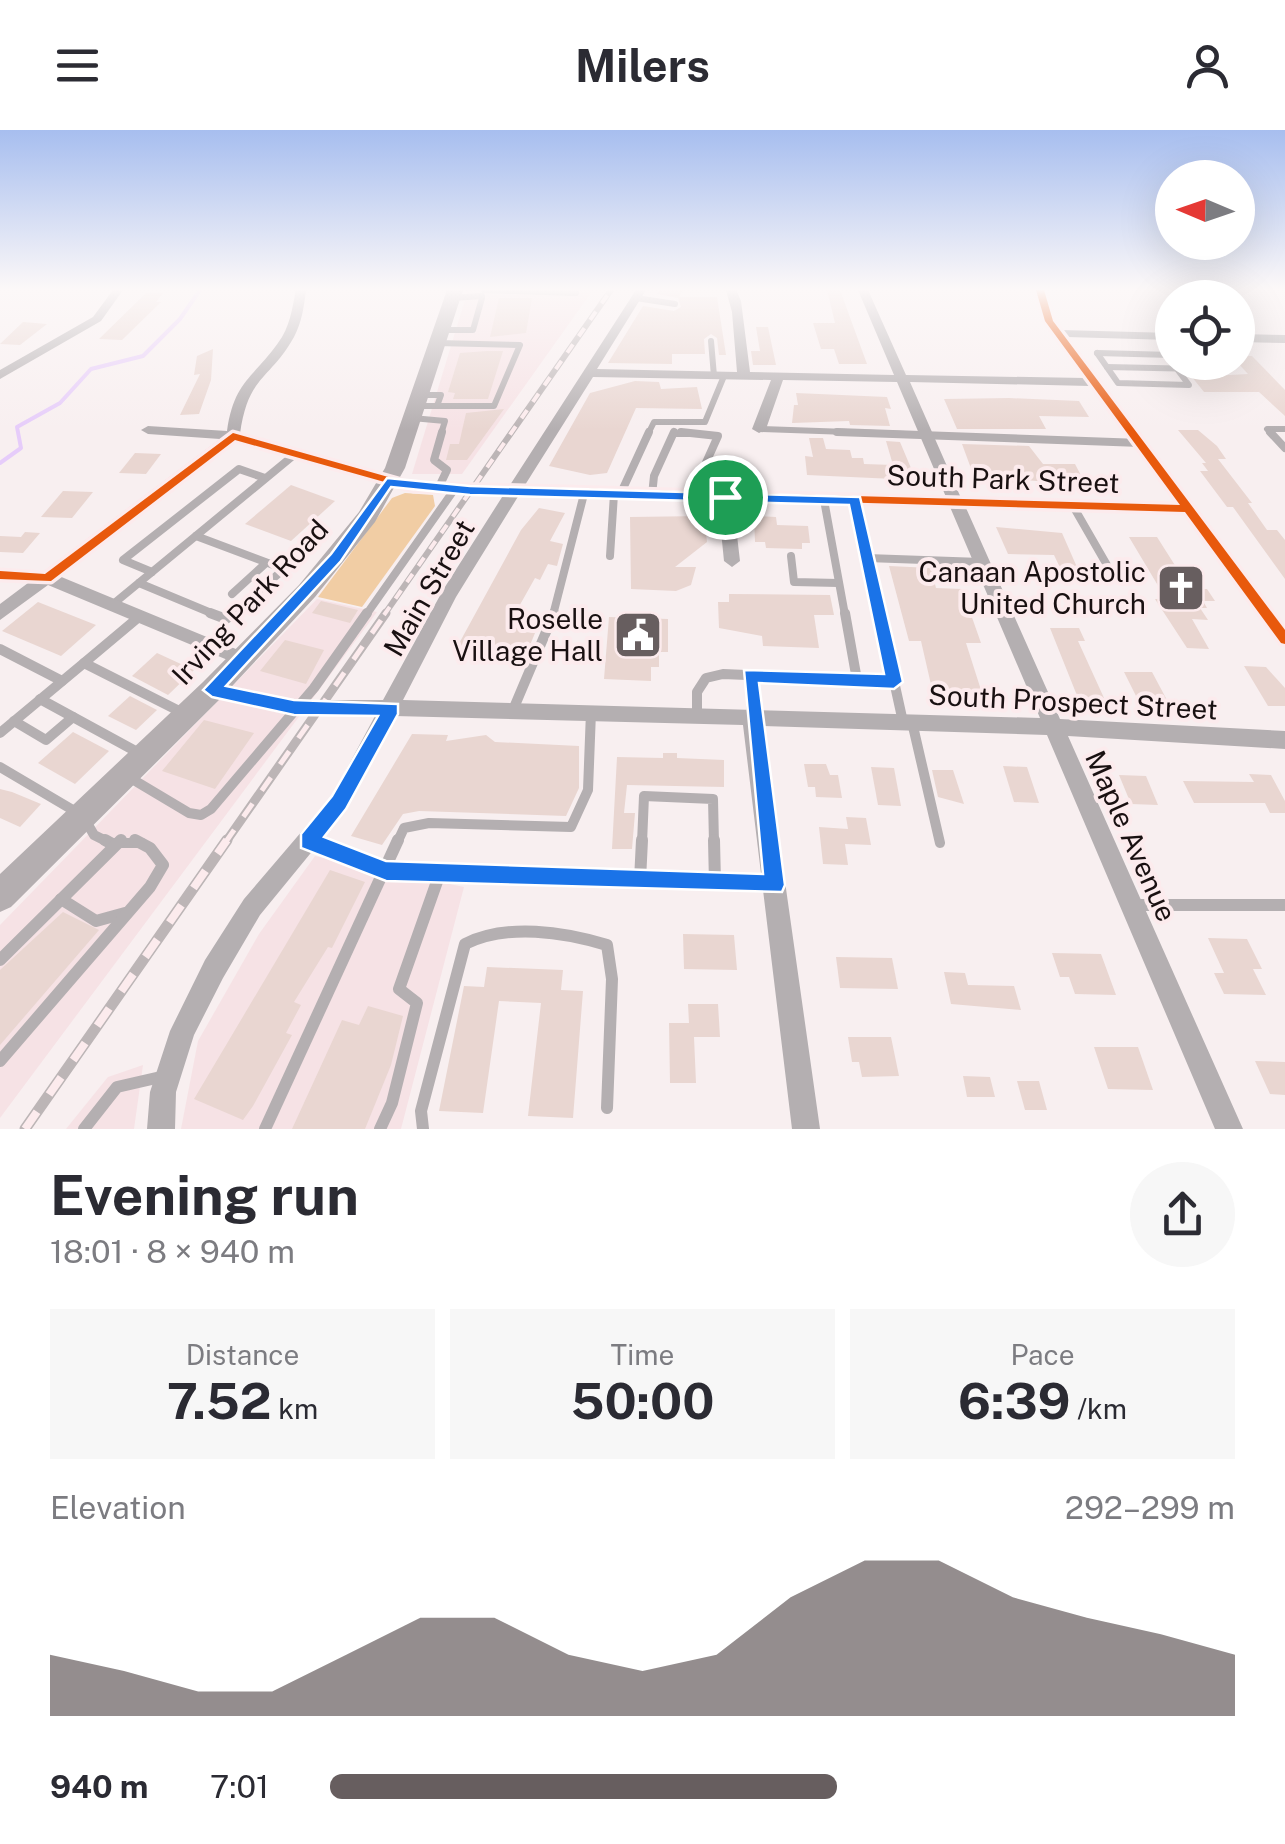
<!DOCTYPE html>
<html lang="en">
<head>
<meta charset="utf-8">
<style>
	:root { --surface:#fff; --page:#f7f7f7; --text:#2b2b33; --muted:#7c7c81; --accent:#675e5f }
	body { margin:0; font-family:"Public Sans",sans-serif; background:var(--page); color:var(--text); height:100vh; display:flex; flex-direction:column; font-size:38px; white-space:nowrap }
	* { box-sizing:border-box; margin:0 }
	p { font-size:32px; color:var(--muted) }
	.icon { flex:none; width:55px; height:55px; fill:none; stroke:currentColor; stroke-width:2; stroke-linecap:round; stroke-linejoin:round }
	.map { position:relative; height:999px; overflow:hidden }
	.sheet { display:flex; flex-direction:column; background:var(--surface); flex:1 }
	.sheet>* { flex:none }
	.needle { width:65px; rotate:272deg }
	.tools { position:absolute; left:1155px; top:30px; display:grid; gap:20px }
	.tools a { display:grid; place-items:center; width:100px; height:100px; border-radius:50%; background:var(--surface); box-shadow:0 10px 40px #0002; font-size:50px }
	.pin { position:absolute; display:grid; place-items:center; width:85px; height:85px; color:#fff; margin:-42px; border:5px solid #fff; border-radius:50%; box-shadow:0 2px 10px #0007 }
	.round { display:grid; place-items:center; flex:none; width:105px; height:105px; border-radius:52px; background:var(--page) }
	.headline { display:flex; align-items:center; justify-content:space-between; height:170px; padding:0 50px }
	h1 { font-size:55px; font-weight:700; line-height:75px }
	.stats { display:grid; grid-template-columns:repeat(3,1fr); gap:15px; height:170px; padding:10px 50px }
	.stats div { display:grid; align-content:center; border-radius:0px; background:var(--page); text-align:center }
	.stats b { font-size:50px; font-weight:700 }
	.stats small { font-size:28px; font-weight:400 }
	.stats p { font-size:28px }
	.chart { height:280px; padding:20px 50px }
	.chart p { display:flex; justify-content:space-between }
	.chart svg { width:100%; height:180px; margin-top:10px; fill:var(--accent); opacity:.7 }
	ul { padding:0 50px; list-style:none; font-size:32px }
	li { display:grid; grid-template-columns:160px 120px 1fr; align-items:center; height:75px }
	li i { height:25px; border-radius:12px; background:var(--accent) }
	header { display:flex; justify-content:space-between; align-items:center; height:130px; padding:0 50px; background:var(--surface); font-size:45px; font-weight:700 }
	.map>svg:first-child { display:block }
	.built { fill:#f6e2e5 }
	.green { fill:#f1cda4 }
	.lines { fill:none; stroke-linecap:round; stroke-linejoin:round }
	.stream { stroke:#e6ccfa; stroke-width:4 }
	.building { fill:#e9d6d1 }
	.lane-far3 { stroke:#b4afb1; stroke-width:6 }
	.lane-far2 { stroke:#b4afb1; stroke-width:8 }
	.lane-far1 { stroke:#b4afb1; stroke-width:10 }
	.lane { stroke:#b4afb1; stroke-width:12 }
	.street { fill:#b4afb1; fill-rule:evenodd }
	.secondary { fill:#b4aeb0; fill-rule:evenodd }
	.rail-far2-casing { stroke:#bcb5b6; stroke-width:6 }
	.rail-far1-casing { stroke:#bcb5b6; stroke-width:9 }
	.rail-casing { stroke:#bcb5b6; stroke-width:11 }
	.rail-far2 { stroke:#fcebed; stroke-width:4; stroke-dasharray:10; stroke-linecap:butt }
	.rail-far1 { stroke:#fcebed; stroke-width:5; stroke-dasharray:16; stroke-linecap:butt }
	.rail { stroke:#fcebed; stroke-width:8; stroke-dasharray:21; stroke-linecap:butt }
	.cycleway-casing { stroke:#fcebed; stroke-width:7 }
	.cycleway { fill:#e8590c; fill-rule:evenodd }
	.route { fill:#1a73e8; stroke:#fff; stroke-width:2.5; fill-rule:evenodd }
	.labels { text-anchor:middle; stroke-width:8; stroke-linejoin:round; paint-order:stroke }
	.street-label { font-size:28px; fill:#191011; stroke:#fcebed }
	.poi-label { font-size:28px; fill:#191011; stroke:#fcebed; text-anchor:end }
</style>
</head>
<body>
<header><svg class="icon" aria-label="menu" viewBox="0 0 24 24"><path d="M4 6h16M4 12h16M4 18h16"/></svg>Milers<svg class="icon" aria-label="person" viewBox="0 0 24 24"><circle cx="12" cy="8" r="4"/><path d="M4 21q1-7 8-7t8 7"/></svg></header>
<div class="map">
<svg width="1285" height="999" viewBox="0 0 1285 999">
	<rect width="100%" height="100%" fill="#f8eff0"/>
	<g class="built">
		<polygon points="468,160 593,160 462,344 412,344"/>
		<polygon points="317,469 377,482 0,988 0,795"/>
		<polygon points="315,726 464,757 401,999 181,999 198,911 259,804"/>
		<polygon points="143,935 134,999 66,999 108,947"/>
	</g>
	<polygon class="green" points="405,363 433,365 435,376 362,477 318,467 392,368"/>
	<g class="lines">
		<polyline class="stream" points="0,333 21,318 17,297 60,273 91,239 143,226 180,189 200,160"/>
	</g>
	<g class="building">
		<polygon points="659,160 683,160 679,167 717,167 726,225 719,225 717,208 711,204 704,209 705,224 672,224 672,234 608,233 643,176 674,181 681,177 678,168 657,164"/>
		<polygon points="827,160 840,160 867,234 839,234 834,219 821,219 813,193 835,193"/>
		<polygon points="146,163 163,163 156,172 161,172 122,210 99,209"/>
		<polygon points="499,168 532,168 526,203 490,207"/>
		<polygon points="23,192 47,194 20,215 0,214"/>
		<polygon points="756,197 768,197 776,235 753,235 751,221 760,221"/>
		<polygon points="213,219 211,250 199,284 180,285 200,244 194,245 197,226"/>
		<polygon points="487,221 503,221 488,269 453,269 455,263 448,262 460,223"/>
		<polygon points="1238,226 1252,226 1285,260 1285,286 1259,262 1204,262 1192,247 1248,244 1237,232"/>
		<polygon points="635,251 659,252 661,259 697,257 702,279 636,278 607,343 590,345 549,336 590,263"/>
		<polygon points="796,263 887,267 891,279 885,278 890,296 850,295 849,291 792,293 794,275 798,275"/>
		<polygon points="1009,268 1079,271 1089,287 1039,286 1046,299 957,299 944,269"/>
		<polygon points="504,279 467,330 446,330 450,314 459,314 466,283"/>
		<polygon points="1178,300 1198,300 1217,316 1226,329 1218,329 1252,373 1248,373 1267,400 1277,400 1285,410 1285,449 1233,377 1227,377 1200,341 1208,341 1202,333 1206,333"/>
		<polygon points="809,308 823,308 826,319 850,320 852,328 863,328 864,334 893,335 886,311 900,312 916,350 807,345 805,326 813,327"/>
		<polygon points="962,314 1029,316 1043,334 1075,334 1086,355 1024,350 1026,353 976,352"/>
		<polygon points="135,323 161,324 146,344 119,343"/>
		<polygon points="291,355 335,371 291,411 245,394"/>
		<polygon points="63,361 93,362 72,388 41,387"/>
		<polygon points="539,378 565,383 550,411 563,414 557,436 548,434 540,450 535,448 512,489 528,493 525,502 535,503 524,530 456,519 521,400"/>
		<polygon points="704,386 707,412 675,437 696,437 691,455 676,461 631,459 630,387"/>
		<polygon points="754,386 776,387 777,395 808,396 810,413 802,413 802,419 766,418 765,412 755,412"/>
		<polygon points="996,397 1062,403 1080,444 1063,444 1054,425 1008,424"/>
		<polygon points="25,402 40,403 23,423 0,422 0,406 21,407"/>
		<polygon points="1129,407 1157,407 1190,459 1207,459 1215,471 1203,471 1207,478 1200,478 1208,490 1192,489 1209,519 1187,518 1155,469 1166,469"/>
		<polygon points="889,436 931,438 936,458 962,459 981,513 966,513 981,560 932,559 921,511 909,511"/>
		<polygon points="729,464 830,465 834,485 814,485 819,518 763,516 762,506 719,498 718,472 729,472"/>
		<polygon points="321,471 358,480 350,493 312,483"/>
		<polygon points="38,472 96,495 61,526 2,501"/>
		<polygon points="609,487 668,489 668,522 659,522 659,537 651,537 651,551 604,549"/>
		<polygon points="1050,498 1079,498 1085,511 1078,511 1104,568 1078,568"/>
		<polygon points="285,510 324,520 306,554 260,541"/>
		<polygon points="157,523 194,540 168,565 132,546"/>
		<polygon points="1244,536 1266,537 1285,558 1285,576 1268,576"/>
		<polygon points="1124,542 1152,542 1168,572 1139,572"/>
		<polygon points="130,566 157,580 136,600 108,586"/>
		<polygon points="204,590 254,603 215,659 162,641"/>
		<polygon points="73,602 109,621 75,654 38,633"/>
		<polygon points="412,604 448,605 446,611 486,605 495,612 579,616 579,658 566,686 419,681 403,684 382,715 351,706"/>
		<polygon points="663,623 677,623 677,628 724,630 724,657 627,655 624,683 635,683 632,719 612,719 617,627 663,628"/>
		<polygon points="804,634 826,634 830,645 838,645 842,668 816,667 815,657 808,657"/>
		<polygon points="1003,636 1027,637 1039,673 1014,672"/>
		<polygon points="871,637 894,638 901,676 878,675"/>
		<polygon points="932,640 953,640 964,674 938,667"/>
		<polygon points="1249,644 1271,645 1285,671 1285,683 1270,683 1265,673 1194,673 1183,651 1254,652"/>
		<polygon points="1119,645 1146,646 1158,675 1131,674"/>
		<polygon points="0,659 12,662 41,674 20,697 0,688"/>
		<polygon points="846,687 866,688 871,715 845,714 848,735 823,734 819,697 848,699"/>
		<polygon points="330,740 365,752 332,818 328,817 294,872 301,875 286,903 292,905 253,976 243,990 194,969"/>
		<polygon points="63,782 99,800 0,915 0,840"/>
		<polygon points="683,804 734,805 737,840 684,839"/>
		<polygon points="1208,808 1247,809 1262,839 1253,839 1266,865 1224,864 1214,843 1224,843"/>
		<polygon points="1052,823 1101,824 1116,865 1075,864 1069,847 1060,847"/>
		<polygon points="836,827 892,828 898,859 840,858"/>
		<polygon points="487,837 563,840 561,860 583,861 573,988 528,986 541,873 499,871 483,983 439,981 464,856 484,857"/>
		<polygon points="944,842 965,843 968,855 1014,856 1021,880 951,874"/>
		<polygon points="688,874 718,874 720,907 694,907 696,953 670,953 669,893 689,893"/>
		<polygon points="368,876 403,886 391,935 365,999 292,999 342,890 359,895"/>
		<polygon points="848,907 891,907 899,946 862,947 859,932 852,932"/>
		<polygon points="1094,917 1138,917 1153,960 1108,959"/>
		<polygon points="1255,931 1285,932 1285,965 1270,964"/>
		<polygon points="963,946 990,947 995,967 967,967"/>
		<polygon points="1017,951 1039,951 1047,980 1025,980"/>
	</g>
	<g class="lines">
		<g class="lane-far3">
			<polyline points="484,160 576,163"/>
			<polyline points="452,168 482,166"/>
			<polyline points="636,168 675,174"/>
			<polyline points="441,200 473,200 482,168"/>
			<polyline points="711,211 714,246"/>
			<polyline points="1097,223 1118,253 1189,255 1177,239"/>
			<polyline points="1097,223 1172,225"/>
			<polyline points="1107,237 1201,239 1196,232"/>
			<polyline points="421,265 441,265 437,276"/>
			<polyline points="416,276 494,276 520,215 437,213"/>
			<polyline points="412,288 445,291 441,304"/>
			<polyline points="759,299 905,304"/>
			<polyline points="648,304 654,292 705,292 724,246"/>
			<polyline points="673,304 703,304"/>
			<polyline points="1272,304 1267,299 1285,299"/>
		</g>
		<g class="lane-far2">
			<polyline points="681,302 718,306 691,366"/>
			<polyline points="837,302 1141,313"/>
			<polyline points="1270,302 1285,318"/>
			<polyline points="438,359 447,340 434,330 442,302"/>
			<polyline points="620,365 649,302"/>
			<polyline points="652,365 654,346 674,302"/>
			<polyline points="824,370 845,485"/>
			<polyline points="855,370 880,485"/>
			<polyline points="1073,376 1111,442"/>
			<polyline points="196,406 284,439 231,485"/>
			<polyline points="610,426 614,364"/>
			<polyline points="791,426 794,452 838,453"/>
			<polyline points="867,428 981,432"/>
			<polyline points="152,442 123,430 239,339 265,348"/>
			<polyline points="139,453 216,485"/>
			<polyline points="232,464 266,433"/>
			<polyline points="112,475 294,325"/>
			<polyline points="366,485 454,360"/>
			<polyline points="553,485 584,364"/>
		</g>
		<g class="lane-far1">
			<polyline points="210,483 226,489 234,483"/>
			<polyline points="879,483 903,592"/>
			<polyline points="0,519 62,551"/>
			<polyline points="84,533 140,486"/>
			<polyline points="750,545 752,587"/>
			<polyline points="857,550 894,552"/>
			<polyline points="40,569 139,623"/>
			<polyline points="513,580 554,483"/>
			<polyline points="697,586 697,562 706,548 723,544 857,550 845,483"/>
			<polyline points="14,591 46,610 73,587"/>
			<polyline points="912,592 940,713"/>
			<polyline points="0,603 84,533 185,584"/>
			<polyline points="0,637 83,686 94,705 110,713"/>
			<polyline points="127,646 189,683 201,685 211,679 314,558 367,483"/>
			<polyline points="309,711 314,713"/>
			<polyline points="116,713 142,713"/>
			<polyline points="397,713 404,698 429,693 571,697 588,660 591,582"/>
			<polyline points="642,713 644,666 713,669 714,713"/>
		</g>
		<g class="lane">
			<polyline points="105,710 114,715"/>
			<polyline points="714,710 715,753"/>
			<polyline points="309,711 386,741 772,755"/>
			<polyline points="640,750 642,710"/>
			<polyline points="61,769 96,791 125,783"/>
			<polyline points="1133,775 1285,775"/>
			<polyline points="0,830 121,710"/>
			<polyline points="0,931 150,757 163,735 150,718 135,710"/>
			<polyline points="84,999 117,957 165,946"/>
			<polyline points="265,999 398,710"/>
			<polyline points="380,999 392,973 417,873 399,859 440,743"/>
			<path d="M 423,999 L 421,981 L 465,814 C 507,793 564,802 607,815 L 612,849 L 607,978"/>
		</g>
		<g class="street">
			<polygon points="113,160 123,160 101,191 0,249 0,240 93,187"/>
			<path d="M 296,160 L 306,160 C 304,176 302,192 294,207 C 270,250 248,245 240,304 L 413,352 L 510,355 L 636,160 L 646,160 L 597,239 L 737,242 L 732,182 L 726,160 L 736,160 L 741,171 L 750,242 L 894,245 L 858,160 L 868,160 L 906,245 L 1085,248 L 1043,191 L 1035,160 L 1045,160 L 1055,191 L 1061,200 L 1172,203 L 1172,210 L 1067,207 L 1285,496 L 1285,516 L 1279,514 L 1184,384 L 966,378 L 1060,589 L 1285,601 L 1285,619 L 1068,606 L 1243,999 L 1215,999 L 1047,605 L 763,596 L 820,999 L 792,999 L 743,595 L 395,586 L 346,680 L 260,785 L 223,848 L 194,905 L 176,962 L 175,999 L 147,999 L 150,962 L 170,901 L 205,830 L 244,769 L 332,666 L 375,586 L 294,586 L 205,565 L 203,560 L 205,555 L 212,552 L 294,570 L 383,570 L 443,460 L 504,364 L 413,362 L 235,311 L 59,446 L 248,524 L 251,529 L 248,534 L 242,536 L 48,455 L 0,490 L 0,474 L 28,453 L 0,451 L 0,439 L 43,442 L 220,309 L 148,304 L 141,300 L 148,296 L 227,301 C 234,252 252,249 278,213 C 290,197 292,179 296,160 ZM 593,247 L 771,250 L 752,299 L 759,303 L 766,299 L 783,250 L 897,252 L 946,367 L 525,355 ZM 910,252 L 1090,256 L 1176,374 L 961,368 ZM 519,365 L 718,371 L 724,431 L 732,437 L 740,431 L 733,371 L 950,377 L 1040,588 L 403,570 L 456,467 Z"/>
			<polygon points="1238,204 1285,205 1285,213 1238,212"/>
		</g>
		<polygon class="secondary" points="447,160 463,160 405,338 375,392 315,467 221,568 11,777 0,782 0,744 203,552 299,455 359,382 385,338"/>
		<g class="rail-far2-casing">
			<polyline id="rail-far2" points="384,485 611,160"/>
		</g>
		<g class="rail-far1-casing">
			<polyline id="rail-far1" points="225,713 386,483"/>
		</g>
		<g class="rail-casing">
			<polyline id="rail" points="25,999 227,710"/>
		</g>
		<use href="#rail-far2" class="rail-far2"/>
		<use href="#rail-far1" class="rail-far1"/>
		<use href="#rail" class="rail"/>
		<g class="cycleway-casing">
			<polygon id="cycleway" points="1036,160 1044,160 1053,191 1285,500 1285,514 1281,513 1185,382 413,360 235,310 51,451 0,449 0,441 45,444 233,303 413,354 1180,375 1045,191"/>
		</g>
		<use href="#cycleway" class="cycleway"/>
	</g>
	<linearGradient id="sky" x2="0" y2="1"><stop stop-color="#a7beef"/><stop offset="0.53" stop-color="#fcf8f8"/><stop offset="1" stop-color="#fcf8f8" stop-opacity="0"/></linearGradient>
	<rect width="1285" height="300" fill="url(#sky)"/>
	<path class="route" d="M 387,348 L 470,356 L 860,367 L 903,552 L 894,559 L 759,553 L 785,755 L 782,762 L 386,751 L 301,718 L 301,704 L 332,666 L 378,586 L 294,585 L 212,567 L 203,560 L 331,424 ZM 391,357 L 470,365 L 849,375 L 884,544 L 744,540 L 763,744 L 386,731 L 324,707 L 346,679 L 398,584 L 398,574 L 294,570 L 226,556 L 341,431 Z"/>
	<defs>
		<g id="church-square" transform="scale(2.5)"><rect x="-9" y="-9" width="18" height="18" rx="4" fill="#675e5f" stroke="#fcebed"/><path d="M-1.2-6h2.4v3.5h3.3v2.4h-3.3V6h-2.4V-.1h-3.3v-2.4h3.3Z" fill="#fff"/></g>
		<g id="civic-square" transform="scale(2.5)"><rect x="-9" y="-9" width="18" height="18" rx="4" fill="#675e5f" stroke="#fcebed"/><path d="M-.6-6.5H3V-4.5H.6V-3L4-1V1h2V6H-6V1h2V-1L-.6-3ZM-1.2 2.5V6h2.4V2.5Z" fill="#fff"/></g>
	</defs>
	<g fill-rule="evenodd">
		<use href="#church-square" x="1181" y="458"/>
		<use href="#civic-square" x="638" y="505"/>
	</g>
	<g class="labels">
		<g class="street-label">
			<text transform="translate(1003 349) rotate(2)" y="10">South Park Street</text>
			<text transform="translate(429 458) rotate(-60)" y="10">Main Street</text>
			<text transform="translate(250 472) rotate(-47)" y="10">Irving Park Road</text>
			<text transform="translate(1073 572) rotate(3)" y="10">South Prospect Street</text>
			<text transform="translate(1131 706) rotate(66)" y="10">Maple Avenue</text>
		</g>
		<g class="poi-label">
			<text x="1146" y="452">Canaan Apostolic<tspan x="1146" dy="32">United Church</tspan></text>
			<text x="603" y="499">Roselle<tspan x="603" dy="32">Village Hall</tspan></text>
		</g>
	</g>
</svg>
<div class="tools">
<a><svg class="needle" viewBox="-14 -14 28 28"><path d="M0-13l5 13h-10z" fill="#e53935"/><path d="M0 13l5-13h-10z" fill="#7c7c81"/></svg></a>
<a><svg class="icon" aria-label="locate" viewBox="0 0 24 24"><circle cx="12" cy="12" r="6"/><path d="M12 2v4M12 18v4M2 12h4M18 12h4"/></svg></a>
</div>
<div class="pin" style="left:725px;top:367px;background:#1e9e55"><svg class="icon" aria-label="arrive" viewBox="0 0 24 24"><path d="M6 21V4h12l-3 4 3 4H6"/></svg></div>
</div>
<section class="sheet">
<div class="headline"><div><h1>Evening run</h1><p>18:01 · 8 × 940 m</p></div><a class="round"><svg class="icon" aria-label="share" viewBox="0 0 24 24"><path d="M12 15V3M7 8l5-5 5 5M5 13v7h14v-7"/></svg></a></div>
<div class="stats">
<div><p>Distance</p><b>7.52<small> km</small></b></div>
<div><p>Time</p><b>50:00</b></div>
<div><p>Pace</p><b>6:39<small> /km</small></b></div>
</div>
<div class="chart"><p><span>Elevation</span>292–299 m</p>
<svg viewBox="0 0 160 44" preserveAspectRatio="none"><path d="M0 44V29L10 33L20 38L30 38L40 29L50 20L60 20L70 29L80 33L90 29L100 15L110 6L120 6L130 15L140 20L150 24L160 29V44z"/></svg>
</div>
<ul>
<li><b>940 m</b>7:01<i style="width:56%"></i></li>
</ul>
</section>
</body>
</html>
